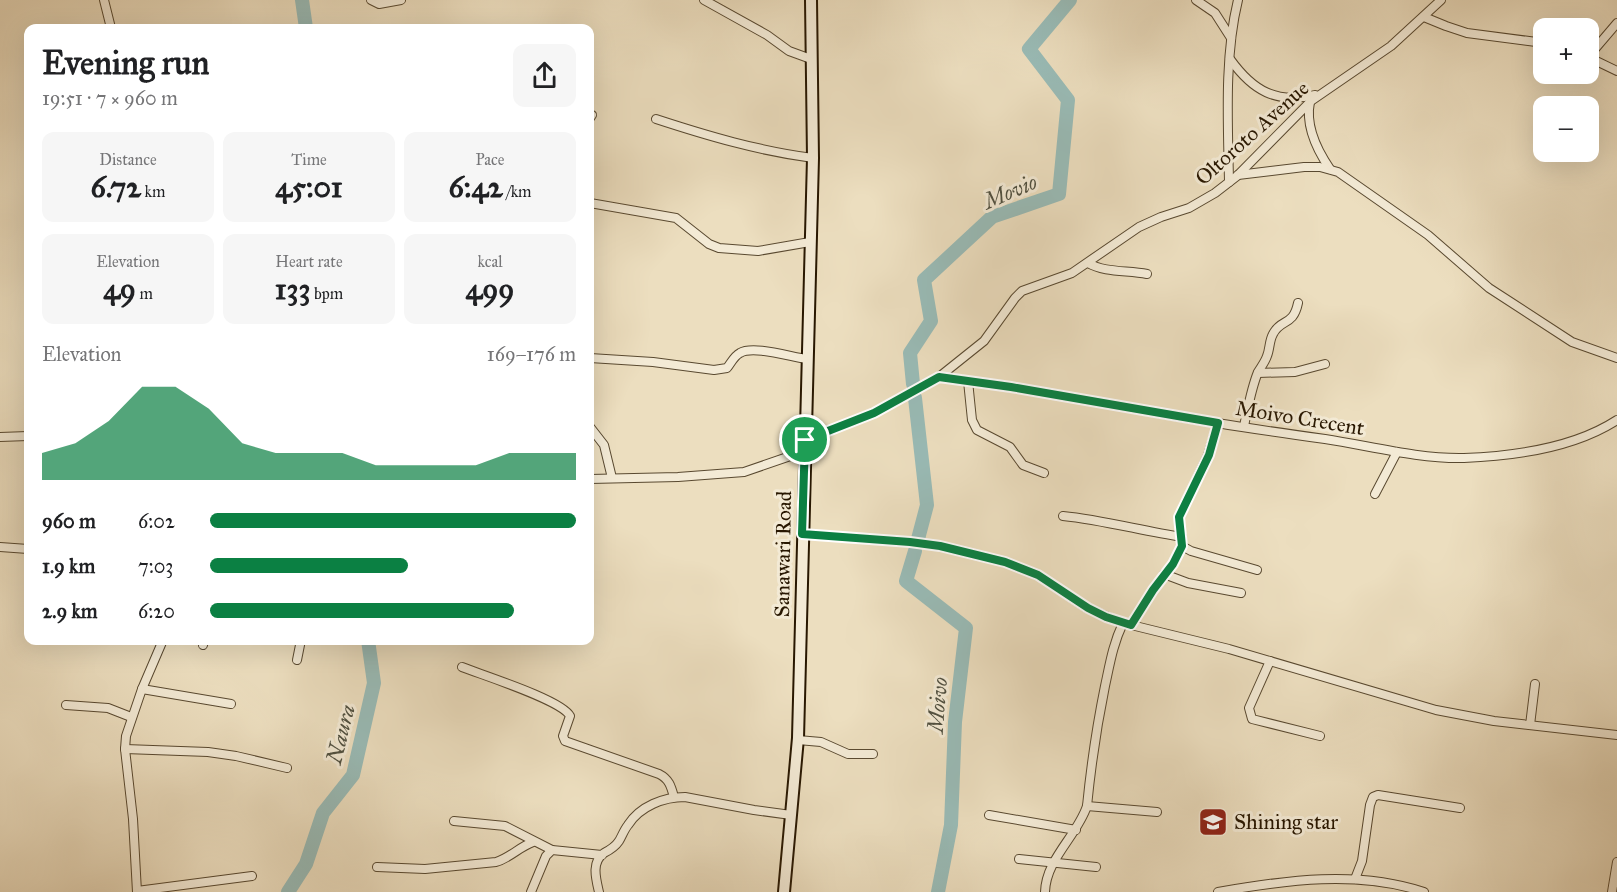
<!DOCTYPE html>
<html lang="en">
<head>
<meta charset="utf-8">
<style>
	:root { --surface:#fff; --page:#f6f6f6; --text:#202124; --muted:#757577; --accent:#0b8043 }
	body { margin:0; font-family:"IM FELL Great Primer",serif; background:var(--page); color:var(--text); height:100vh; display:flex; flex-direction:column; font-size:22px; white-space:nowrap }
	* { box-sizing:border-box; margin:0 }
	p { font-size:20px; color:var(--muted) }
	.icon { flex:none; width:33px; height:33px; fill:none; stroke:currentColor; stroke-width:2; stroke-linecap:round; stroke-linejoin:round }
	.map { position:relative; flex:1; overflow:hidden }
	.side { position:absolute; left:24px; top:24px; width:570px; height:621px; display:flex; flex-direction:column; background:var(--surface); border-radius:12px; box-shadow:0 6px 24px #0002 }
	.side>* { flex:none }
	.controls { position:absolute; left:1533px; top:18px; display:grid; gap:12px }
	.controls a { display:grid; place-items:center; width:66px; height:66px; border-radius:12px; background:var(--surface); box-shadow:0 6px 24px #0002; font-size:30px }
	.pin { position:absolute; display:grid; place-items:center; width:51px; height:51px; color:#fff; margin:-26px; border:3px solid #fff; border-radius:50%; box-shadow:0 2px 6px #0007 }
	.round { display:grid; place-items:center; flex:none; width:63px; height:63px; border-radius:12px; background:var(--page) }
	.head { display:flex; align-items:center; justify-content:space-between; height:102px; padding:0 18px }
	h1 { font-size:33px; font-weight:700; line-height:45px }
	.stats { display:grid; grid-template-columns:repeat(3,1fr); gap:9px; height:102px; padding:6px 18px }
	.stats div { display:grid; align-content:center; border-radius:12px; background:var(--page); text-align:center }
	.stats b { font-size:30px; font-weight:700 }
	.stats small { font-size:16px; font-weight:400 }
	.stats p { font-size:16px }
	.chart { height:168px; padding:12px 18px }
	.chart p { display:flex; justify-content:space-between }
	.chart svg { width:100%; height:108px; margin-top:6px; fill:var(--accent); opacity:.7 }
	ul { padding:0 18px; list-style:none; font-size:20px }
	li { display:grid; grid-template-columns:96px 72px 1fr; align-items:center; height:45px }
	li i { height:15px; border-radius:8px; background:var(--accent) }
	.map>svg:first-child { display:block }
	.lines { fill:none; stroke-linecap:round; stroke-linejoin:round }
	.river { stroke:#99bbb6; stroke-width:14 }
	.street-casing { stroke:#594930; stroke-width:10 }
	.secondary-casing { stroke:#281701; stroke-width:14 }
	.street { stroke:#f3ead5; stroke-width:8 }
	.secondary { stroke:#f3ead5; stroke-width:10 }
	.route-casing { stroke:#fff; stroke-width:12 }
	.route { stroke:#0b8043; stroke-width:8 }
	.labels { text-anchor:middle; stroke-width:6; stroke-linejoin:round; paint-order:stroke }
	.street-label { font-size:21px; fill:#281701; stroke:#f3ead5 }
	.poi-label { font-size:21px; fill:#281701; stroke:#f3ead5; text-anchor:start }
	.water-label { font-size:22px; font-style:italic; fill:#505040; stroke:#f3ead5 }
</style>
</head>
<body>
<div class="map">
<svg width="1617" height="892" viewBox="0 0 1617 892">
	<rect width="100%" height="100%" fill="#ecdebf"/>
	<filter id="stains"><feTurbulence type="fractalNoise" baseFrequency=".00333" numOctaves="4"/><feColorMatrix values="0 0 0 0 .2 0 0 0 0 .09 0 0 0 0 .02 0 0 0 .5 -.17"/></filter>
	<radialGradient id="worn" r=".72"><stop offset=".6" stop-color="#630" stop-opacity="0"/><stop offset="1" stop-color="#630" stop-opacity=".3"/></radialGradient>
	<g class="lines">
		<g class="river">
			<polyline points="302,0 306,28"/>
			<polyline points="913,384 910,353 931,321 924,280 992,217 1059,194 1068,100 1029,49 1070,0"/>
			<polyline points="915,398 927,505 918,539"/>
			<polyline points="915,551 906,581 966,628 955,722 951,825 938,892"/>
			<polyline points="288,892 306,864 323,813 353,775 374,683 368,640"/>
		</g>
		<g class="street-casing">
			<g id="street">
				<polyline points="104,0 111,28"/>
				<polyline points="371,0 379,4 401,0"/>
				<polyline points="704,0 767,35 789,51 811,59"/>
				<polyline points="1196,0 1215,13 1231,38"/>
				<polyline points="1424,17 1446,26 1467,33 1544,43"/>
				<polyline points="1588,57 1617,23"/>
				<polyline points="1588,57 1617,71"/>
				<path d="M 1230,59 C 1253,91 1276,104 1315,95"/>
				<path d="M 1310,102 C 1305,126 1317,150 1330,169"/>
				<polyline points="590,118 592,115"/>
				<path d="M 656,119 C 708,136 759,151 813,158"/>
				<polyline points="1238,175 1304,167 1320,167 1338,172 1428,235 1489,288 1572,342 1617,358"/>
				<path d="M 1229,182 C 1228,124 1224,57 1238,0"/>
				<polyline points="590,203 676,218 709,244 719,248 758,251 810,242"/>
				<path d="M 1088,263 C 1105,273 1128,270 1147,274"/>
				<path d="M 590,358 L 653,362 L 714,370 L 727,368 C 731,363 734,356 740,353 C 753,345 791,357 807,359"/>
				<polyline points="1258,373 1295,372 1325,364"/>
				<path d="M 939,377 C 1032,388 1124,408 1217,423 C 1253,429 1289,434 1325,439 C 1371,446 1418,459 1464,458 C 1515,456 1574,448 1617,420"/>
				<polyline points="968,381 972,420 977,430 1010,447 1023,465 1044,473"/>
				<path d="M 1244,426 C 1248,408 1251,389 1258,372 C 1261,367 1265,362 1267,356 C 1270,349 1269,341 1273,334 C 1281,318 1293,327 1298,303"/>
				<polyline points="590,427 604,445 612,478"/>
				<polyline points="0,437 28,436"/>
				<polyline points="805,440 874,413 939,377 984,341 1015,298 1022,291 1072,273 1139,227 1161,217 1189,208 1215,193 1237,176 1311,101 1391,46 1441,0"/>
				<polyline points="590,479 678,477 744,472 805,451"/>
				<polyline points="1375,494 1397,452"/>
				<path d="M 1063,516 C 1103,520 1142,531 1182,537"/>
				<polyline points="803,534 910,542 940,546 1005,562 1038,575 1087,608 1123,623 1229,649 1436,710 1494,721 1617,735"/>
				<polyline points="1182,546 1191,551 1257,570"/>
				<polyline points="0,547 28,549"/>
				<polyline points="1164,574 1188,583 1241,593"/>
				<polyline points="1131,625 1153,590 1173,564 1182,546 1179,517 1208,455 1218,423"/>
				<polyline points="203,645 204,640"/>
				<polyline points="297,660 301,640"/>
				<polyline points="1270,661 1249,708 1252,719 1320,736"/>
				<path d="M 462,667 C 482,675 562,700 570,716 L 563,736 L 565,741 L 659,774 C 669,779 671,786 674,797"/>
				<polyline points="142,689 231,704"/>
				<polyline points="66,705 108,708 131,717"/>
				<polyline points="1530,725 1535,684"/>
				<polyline points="798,740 821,742 848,754 873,754"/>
				<polyline points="125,749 208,752 236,756 287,768"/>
				<polyline points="1087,806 1157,812"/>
				<polyline points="989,815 1076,830"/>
				<polyline points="454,821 505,826 552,850"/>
				<polyline points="1019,859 1096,867"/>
				<path d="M 377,867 L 425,869 L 496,862 C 510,858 519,847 533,842"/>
				<polyline points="1355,879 1362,861 1370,805 1373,797 1378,795 1460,808"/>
				<polyline points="137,891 252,876"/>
				<polyline points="137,892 133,819 125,749 126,736 142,689 163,640"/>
				<polyline points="531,892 546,856 552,850 602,855"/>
				<path d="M 599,892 C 596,879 591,862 604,853 C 610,850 615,847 619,841 C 622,836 624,830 628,825 C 640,806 664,797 685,797 L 754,810 L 791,815"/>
				<path d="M 1045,892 C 1046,859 1077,836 1087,806 C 1091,766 1097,725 1105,686 C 1110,663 1113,644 1123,623"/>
				<path d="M 1218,892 C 1286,880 1358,870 1424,892"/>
				<polyline points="1612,892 1617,862"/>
			</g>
		</g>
		<g class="secondary-casing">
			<polyline id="secondary" points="784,892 798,738 813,158 811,0"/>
		</g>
		<use href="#street" class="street"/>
		<use href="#secondary" class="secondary"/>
	</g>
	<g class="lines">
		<g class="route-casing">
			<polygon id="route" points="939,377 1011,387 1218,423 1209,455 1179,517 1182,546 1173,564 1153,590 1131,625 1106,617 1088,608 1038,575 1005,562 940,546 910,542 802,534 805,440 874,413"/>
		</g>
		<use href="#route" class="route"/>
	</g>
	<defs>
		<g id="school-square" transform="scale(1.5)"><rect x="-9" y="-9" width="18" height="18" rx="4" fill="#8f2418" stroke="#f3ead5"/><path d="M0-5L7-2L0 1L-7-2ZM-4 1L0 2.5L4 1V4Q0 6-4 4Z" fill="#fff"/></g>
	</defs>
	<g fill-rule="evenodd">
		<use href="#school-square" x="1213" y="822"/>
	</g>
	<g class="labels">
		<g class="street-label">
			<text transform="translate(1252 133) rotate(-42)" y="7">Oltoroto Avenue</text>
			<text transform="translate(1300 418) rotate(9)" y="7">Moivo Crecent</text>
			<text transform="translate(783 554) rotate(-89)" y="7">Sanawari Road</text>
		</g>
		<g class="poi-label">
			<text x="1234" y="829">Shining star</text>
		</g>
		<g class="water-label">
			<text transform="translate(1010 191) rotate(-23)" y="8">Movio</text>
			<text transform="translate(937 705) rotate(-85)" y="8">Moivo</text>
			<text transform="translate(340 734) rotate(-76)" y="8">Naura</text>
		</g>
	</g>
	<rect width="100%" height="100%" filter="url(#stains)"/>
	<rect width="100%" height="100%" fill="url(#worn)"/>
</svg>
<div class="controls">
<a>+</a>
<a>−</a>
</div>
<div class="pin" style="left:805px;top:440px;background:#1e9e55"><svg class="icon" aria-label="arrive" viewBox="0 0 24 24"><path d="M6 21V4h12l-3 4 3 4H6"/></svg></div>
<section class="side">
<div class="head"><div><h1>Evening run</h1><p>19:51 · 7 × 960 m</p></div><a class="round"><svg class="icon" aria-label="share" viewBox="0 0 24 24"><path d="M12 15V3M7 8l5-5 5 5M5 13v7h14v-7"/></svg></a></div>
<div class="stats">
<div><p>Distance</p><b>6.72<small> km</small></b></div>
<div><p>Time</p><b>45:01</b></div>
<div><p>Pace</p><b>6:42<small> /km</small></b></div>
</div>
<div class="stats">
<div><p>Elevation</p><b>49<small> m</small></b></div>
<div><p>Heart rate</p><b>133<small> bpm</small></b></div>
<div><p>kcal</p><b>499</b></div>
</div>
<div class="chart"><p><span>Elevation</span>169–176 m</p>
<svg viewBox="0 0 160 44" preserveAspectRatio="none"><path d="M0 44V33L10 29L20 20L30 6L40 6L50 15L60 29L70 33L80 33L90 33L100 38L110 38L120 38L130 38L140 33L150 33L160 33V44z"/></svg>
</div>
<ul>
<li><b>960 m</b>6:02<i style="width:100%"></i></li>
<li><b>1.9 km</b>7:03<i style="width:54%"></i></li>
<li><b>2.9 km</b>6:20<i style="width:83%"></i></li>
</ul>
</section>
</div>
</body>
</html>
